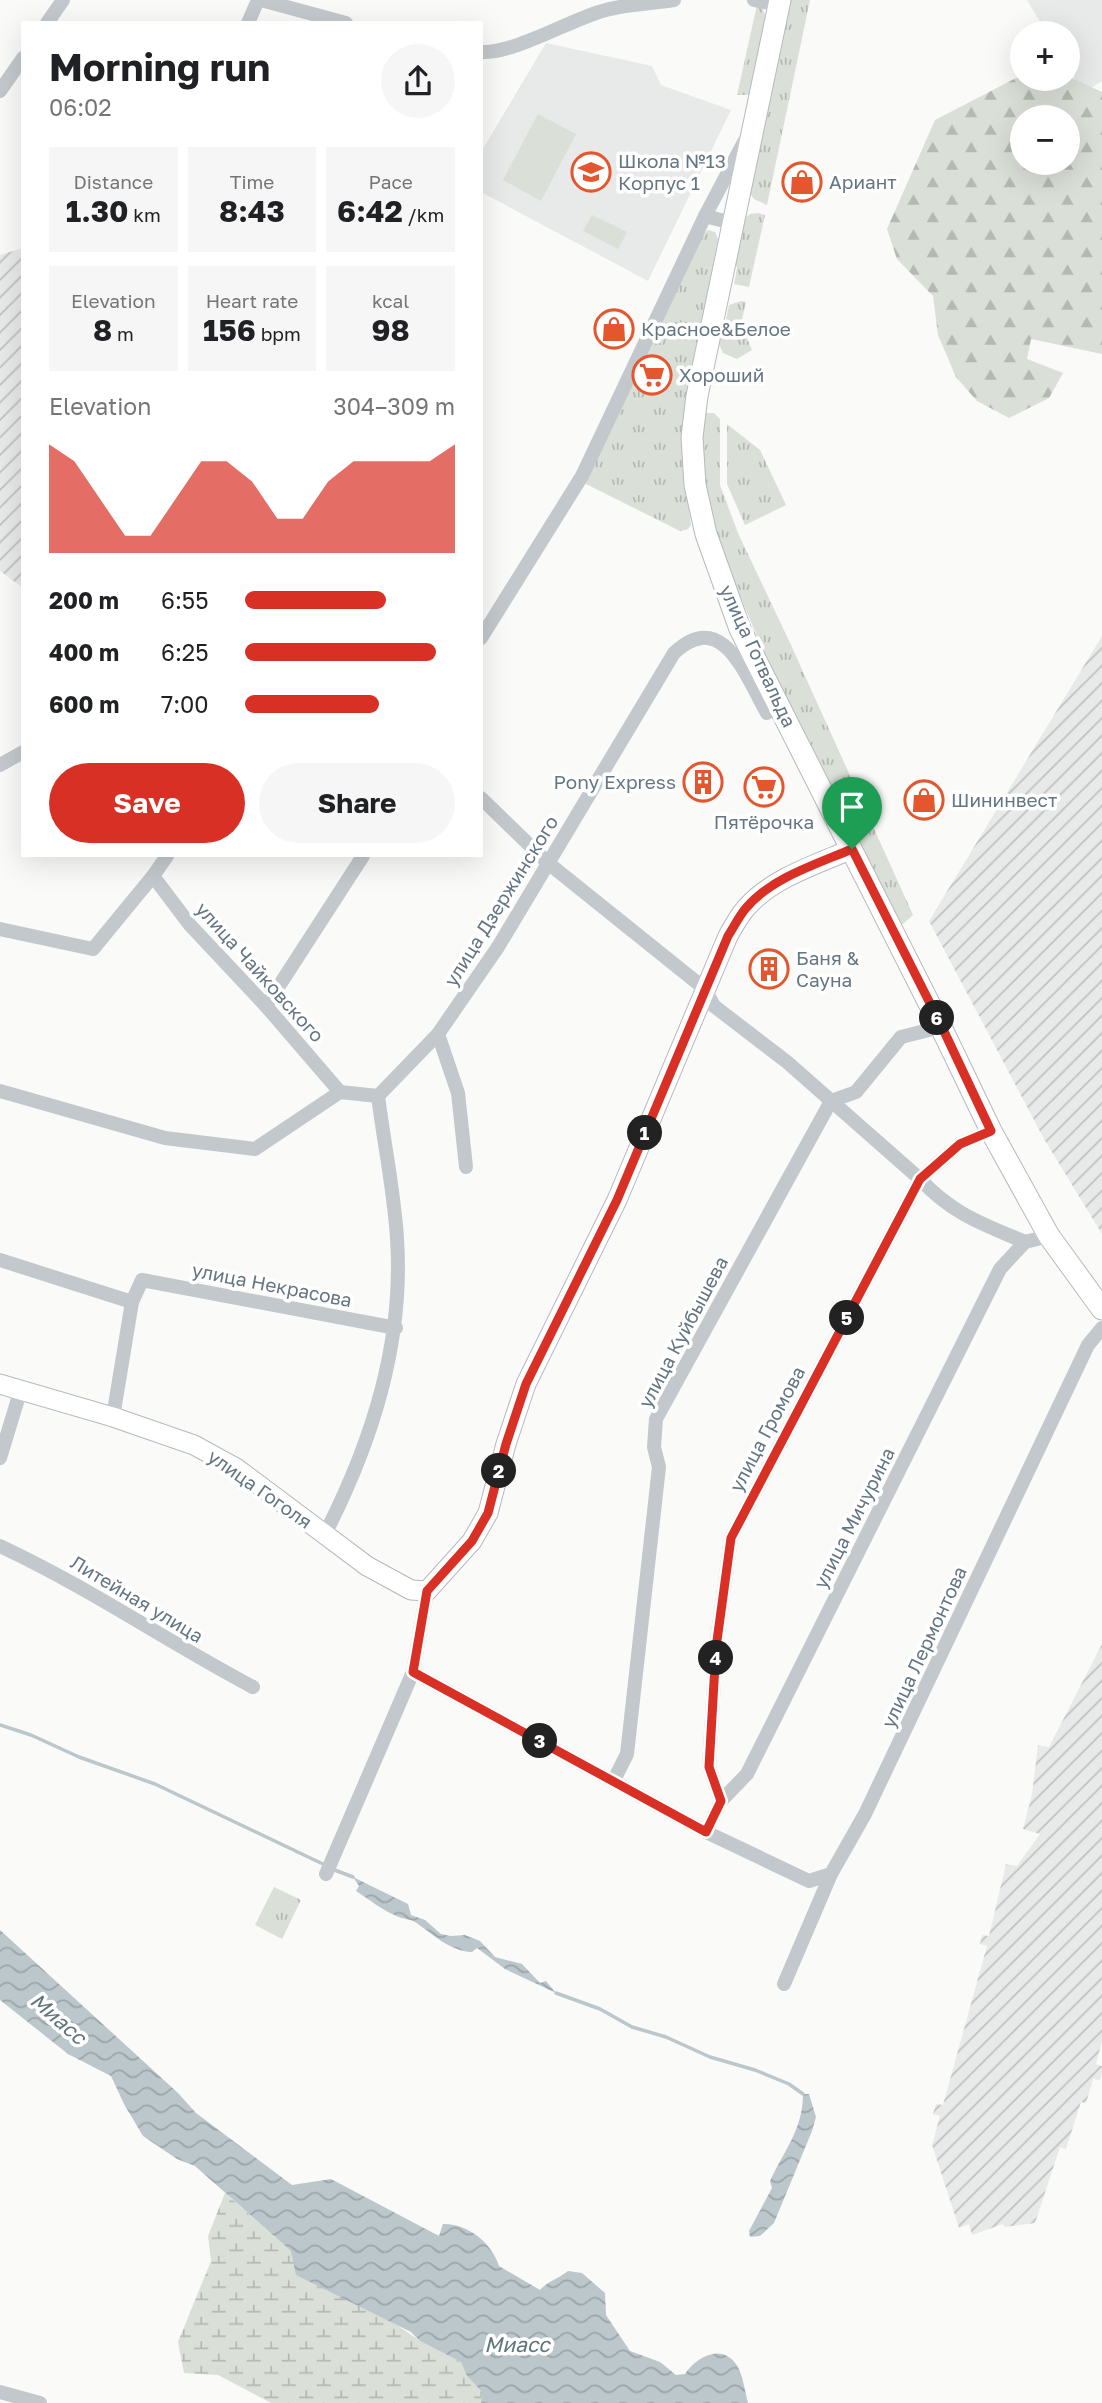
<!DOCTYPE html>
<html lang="en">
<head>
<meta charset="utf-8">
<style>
	:root { --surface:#fff; --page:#f6f6f6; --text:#202124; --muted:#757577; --accent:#d93025 }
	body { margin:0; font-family:"Golos Text",sans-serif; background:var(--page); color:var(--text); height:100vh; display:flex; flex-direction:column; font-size:26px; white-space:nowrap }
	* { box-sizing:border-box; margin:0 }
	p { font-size:23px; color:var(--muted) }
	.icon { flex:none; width:38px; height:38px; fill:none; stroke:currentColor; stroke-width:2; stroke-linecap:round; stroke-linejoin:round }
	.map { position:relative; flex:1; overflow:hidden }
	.details { position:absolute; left:21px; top:21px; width:462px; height:836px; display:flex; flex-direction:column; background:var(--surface); border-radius:0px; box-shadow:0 7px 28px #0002 }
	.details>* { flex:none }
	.buttons { position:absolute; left:1010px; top:21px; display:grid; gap:14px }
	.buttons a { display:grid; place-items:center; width:70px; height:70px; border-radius:50%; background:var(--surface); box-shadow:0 7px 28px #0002; font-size:35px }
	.pin { position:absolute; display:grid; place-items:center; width:60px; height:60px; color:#fff; margin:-72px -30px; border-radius:50% 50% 50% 0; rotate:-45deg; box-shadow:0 0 7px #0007 }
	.pin .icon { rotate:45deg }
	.km { position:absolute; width:35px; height:35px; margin:-18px; border-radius:50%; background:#222; color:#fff; font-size:19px; line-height:35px; text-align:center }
	.round { display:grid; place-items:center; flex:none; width:74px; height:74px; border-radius:37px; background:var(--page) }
	.head { display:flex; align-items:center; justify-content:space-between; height:119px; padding:0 28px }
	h1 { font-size:38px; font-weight:700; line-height:52px }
	.stats { display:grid; grid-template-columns:repeat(3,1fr); gap:10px; height:119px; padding:7px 28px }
	.stats div { display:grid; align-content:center; border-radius:0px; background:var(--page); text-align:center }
	.stats b { font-size:30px; font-weight:700 }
	.stats small { font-size:19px; font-weight:400 }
	.stats p { font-size:19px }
	.chart { height:196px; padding:14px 28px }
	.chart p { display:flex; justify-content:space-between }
	.chart svg { width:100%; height:126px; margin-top:7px; fill:var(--accent); opacity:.7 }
	.primary-button { display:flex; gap:14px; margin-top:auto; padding:14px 28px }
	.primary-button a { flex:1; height:80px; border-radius:42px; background:var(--accent); color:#fff; font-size:28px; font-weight:700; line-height:80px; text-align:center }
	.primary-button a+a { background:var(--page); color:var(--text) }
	ul { padding:0 28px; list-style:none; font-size:23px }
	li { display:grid; grid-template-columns:112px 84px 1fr; align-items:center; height:52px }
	li i { height:18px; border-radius:9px; background:var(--accent) }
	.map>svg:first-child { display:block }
	.built { fill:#e8e9e9 }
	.industrial { fill:url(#industrial-furrows) }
	.grass { fill:url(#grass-tufts) }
	.forest { fill:url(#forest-firs); fill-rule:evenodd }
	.wetland { fill:url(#wetland-marsh) }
	.pitch { fill:#dadfd7 }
	.water { fill:url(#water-waves) }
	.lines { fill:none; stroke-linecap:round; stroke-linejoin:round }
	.stream { stroke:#bbc7cb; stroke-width:3.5 }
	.secondary-casing { stroke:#b3babf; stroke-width:21 }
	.primary-casing { stroke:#b5babe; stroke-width:23 }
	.street { stroke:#c3c8cc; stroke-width:14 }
	.secondary { stroke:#fff; stroke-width:19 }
	.primary { stroke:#fff; stroke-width:21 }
	.route-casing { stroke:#fff; stroke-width:14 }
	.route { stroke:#d93025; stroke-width:9 }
	.labels { text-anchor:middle; stroke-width:7; stroke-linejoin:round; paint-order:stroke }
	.poi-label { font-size:19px; fill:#657683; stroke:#fff; text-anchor:start }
	.street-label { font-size:19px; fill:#657683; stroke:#fff }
	.water-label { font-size:21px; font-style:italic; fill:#60757c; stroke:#fff }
</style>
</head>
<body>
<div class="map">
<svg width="1102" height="2403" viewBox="0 0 1102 2403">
	<defs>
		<pattern id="industrial-furrows" width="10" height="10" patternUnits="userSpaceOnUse" patternTransform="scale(1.75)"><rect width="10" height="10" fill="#e8e9e9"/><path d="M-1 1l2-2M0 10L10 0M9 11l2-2" fill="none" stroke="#c0c1c2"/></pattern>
		<pattern id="grass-tufts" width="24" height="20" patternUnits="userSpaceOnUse" patternTransform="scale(1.75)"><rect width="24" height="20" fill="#dadfd7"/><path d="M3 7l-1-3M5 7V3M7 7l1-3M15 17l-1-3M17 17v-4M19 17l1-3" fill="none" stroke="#b4b9b4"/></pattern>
		<pattern id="forest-firs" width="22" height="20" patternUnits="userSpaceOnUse" patternTransform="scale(1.75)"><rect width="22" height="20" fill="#dadfd7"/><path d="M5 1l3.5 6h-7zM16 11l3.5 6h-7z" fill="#b4b9b4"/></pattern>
		<pattern id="wetland-marsh" width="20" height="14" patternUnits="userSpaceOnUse" patternTransform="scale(1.75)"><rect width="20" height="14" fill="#dadfd7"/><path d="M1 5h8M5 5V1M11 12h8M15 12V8" fill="none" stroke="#b4b9b4"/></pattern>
		<pattern id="water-waves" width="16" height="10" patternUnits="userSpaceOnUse" patternTransform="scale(1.75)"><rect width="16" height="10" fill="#bbc7cb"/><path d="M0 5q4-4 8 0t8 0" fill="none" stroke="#9ca6aa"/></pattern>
	</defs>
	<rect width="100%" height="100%" fill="#fafaf8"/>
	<g class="built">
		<polygon points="1027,0 1102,0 1102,81 1083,93 1068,67 1068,33 1047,33"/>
		<polygon points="546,43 652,66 661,85 731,110 648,281 481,192 481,152"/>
	</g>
	<g class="industrial">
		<polygon points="23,248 23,588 0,571 0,255"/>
		<polygon points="1102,636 1102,1234 1044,1139 929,921"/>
		<polygon points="1102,1644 1102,2041 1096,2064 1102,2066 1102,2072 1100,2080 1093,2079 1086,2103 1081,2102 1066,2149 1060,2147 1035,2223 1004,2227 1003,2224 972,2235 969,2224 959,2228 932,2145 940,2116 933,2114 936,2104 943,2105 987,1946 980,1944 982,1935 989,1936 1006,1864 1017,1866 1040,1834 1023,1829 1032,1794 1038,1745 1049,1747"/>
	</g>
	<g class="grass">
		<polygon points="789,0 810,0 767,205 754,199 748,191"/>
		<polygon points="757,5 762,6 766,19 749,95 737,95"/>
		<polygon points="758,213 765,215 749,287 734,284 737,268 733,260 742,220 750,214"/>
		<polygon points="708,230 715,232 718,239 688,394 686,487 691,525 688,529 680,531 584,483 702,235"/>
		<polygon points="741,301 746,302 741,324 752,350 737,359 723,353 717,339 719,328 725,324 729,305"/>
		<polygon points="706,413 714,413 720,419 720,485 738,533 791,645 913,915 903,924 896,924 765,656 717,539 704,485 701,419"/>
		<polygon points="727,424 760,450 786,505 745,525 727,484"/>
		<polygon points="274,1887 301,1900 282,1939 255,1925"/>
	</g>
	<path class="forest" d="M 1016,78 L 1072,78 L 1102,92 L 1102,354 L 1031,339 L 1027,359 L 1063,373 L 1049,398 L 1009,418 L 977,401 L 956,377 L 938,335 L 933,296 L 897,259 L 887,229 L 935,120 ZM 1022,117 L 1068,117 L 1068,163 L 1022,163 Z"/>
	<polygon class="wetland" points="225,2193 291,2251 420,2341 461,2362 467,2376 482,2392 481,2403 271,2403 218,2375 184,2373 178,2342 211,2261 208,2236"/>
	<g class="pitch">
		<polygon points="538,114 576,134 541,201 503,180"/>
		<polygon points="592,215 627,232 618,249 583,231"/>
	</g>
	<g class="water">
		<path d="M 353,1877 L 408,1904 L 411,1915 L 425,1920 L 441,1934 L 451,1936 L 465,1935 L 480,1941 L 495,1957 L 522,1964 L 540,1983 L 546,1981 L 556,1993 L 505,1969 L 477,1948 L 472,1952 C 449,1951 433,1934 415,1922 C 410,1919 404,1919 399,1917 C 383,1911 370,1900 356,1891 L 359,1886 Z"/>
		<path d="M 0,1930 L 178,2093 L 196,2113 L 292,2185 L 331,2179 L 439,2236 L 443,2224 C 467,2223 492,2243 499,2266 L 540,2290 C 548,2281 558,2279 568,2271 L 582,2273 L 605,2293 L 606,2315 L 630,2351 L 660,2362 L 676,2375 L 685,2374 C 696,2357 721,2343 736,2364 C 743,2374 745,2392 748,2403 L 481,2403 L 482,2392 L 467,2376 L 461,2362 L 420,2341 L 411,2332 L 296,2275 L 291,2251 L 195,2166 L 177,2159 L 143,2136 L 124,2104 L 111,2076 L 68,2054 L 0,2000 Z"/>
		<path d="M 803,2094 L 809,2094 L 816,2117 L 812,2131 L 774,2223 L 760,2236 L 750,2237 L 749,2231 L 772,2188 L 770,2181 C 784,2151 803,2129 803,2094 Z"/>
	</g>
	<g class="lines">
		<g class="stream">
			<polyline points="0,1725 31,1735 79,1757 155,1784 325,1865"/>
			<polyline points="332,1869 353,1877"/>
			<polyline points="556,1993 600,2009 632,2027 666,2037 710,2057 755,2070 789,2084 803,2094"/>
		</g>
		<g class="secondary-casing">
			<path id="secondary" d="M 0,1384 L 113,1417 L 194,1445 L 236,1468 L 367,1566 L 411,1590 L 427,1591 L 472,1541 L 488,1513 L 506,1444 L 526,1384 L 617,1200 L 728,936 C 733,927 739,916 746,908 C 772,878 817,864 852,849"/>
		</g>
		<g class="primary-casing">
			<polyline id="primary" points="780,0 697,396 692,437 695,485 706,534 740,629 941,1027 991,1131 1049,1236 1102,1309"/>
		</g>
		<g class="street">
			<polyline points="261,0 346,23"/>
			<polyline points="754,0 778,5"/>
			<polyline points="47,23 63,0"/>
			<polyline points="248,23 258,0"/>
			<path d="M 481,52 C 512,54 567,22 599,12 C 622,4 650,4 674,0"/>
			<polyline points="0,91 23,58"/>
			<polyline points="705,216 732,223"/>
			<polyline points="481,638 582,476 705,216 744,142"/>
			<polyline points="0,765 23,752"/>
			<path d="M 481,798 L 548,863 L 705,989 L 714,1006 L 787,1062 L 920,1179 C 952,1214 983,1224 1025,1242"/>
			<polyline points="153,876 190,925 266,1006 340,1092"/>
			<polyline points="0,929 93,949 153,876 167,856"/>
			<polyline points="266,1006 363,856"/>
			<polyline points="438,1034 458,1093 466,1167"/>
			<polyline points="0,1091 165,1138 255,1149 340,1092 378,1096"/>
			<polyline points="0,1260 132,1302"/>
			<polyline points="113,1417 132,1302 142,1280 396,1328"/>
			<polyline points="0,1458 21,1389"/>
			<path d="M 325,1534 C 372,1442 404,1343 397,1238 C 394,1191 384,1143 378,1096 L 438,1034 L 498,947 L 674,653 C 723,607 746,677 767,713"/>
			<path d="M 0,1546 C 88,1587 168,1642 253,1687"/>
			<polyline points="413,1672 427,1591"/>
			<polyline points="614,1780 627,1754 659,1467 654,1447 656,1419 831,1101 856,1092 901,1037 941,1027"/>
			<polyline points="721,1801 709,1767 716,1648 731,1538 920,1179 960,1144 991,1131"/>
			<polyline points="706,1832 721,1801 747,1774 1000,1269 1025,1242 1049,1236"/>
			<polyline points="326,1874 413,1672 706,1832 809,1881 831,1874"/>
			<polyline points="784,1984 831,1874 865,1814 1088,1345 1102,1328"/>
			<polyline points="0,2392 40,2403"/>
		</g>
		<use href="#secondary" class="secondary"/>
		<use href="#primary" class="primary"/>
	</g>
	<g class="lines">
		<g class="route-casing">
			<path id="route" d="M 852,849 L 942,1027 L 991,1131 L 960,1144 L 920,1179 L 731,1538 L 716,1648 L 709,1767 L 721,1801 L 706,1832 L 413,1672 L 427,1591 L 472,1541 L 488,1513 L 506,1444 L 526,1384 L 617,1200 L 728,936 C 734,927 739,916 746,908 C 771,878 817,864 852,849 Z"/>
		</g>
		<use href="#route" class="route"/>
	</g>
	<defs>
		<g id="school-ring" transform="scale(2.0125)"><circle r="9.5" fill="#fff" stroke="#e4572e" stroke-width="1.5"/><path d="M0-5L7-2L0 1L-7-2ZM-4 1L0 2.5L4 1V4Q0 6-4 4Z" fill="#e4572e"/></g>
		<g id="shop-ring" transform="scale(2.0125)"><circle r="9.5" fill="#fff" stroke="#e4572e" stroke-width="1.5"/><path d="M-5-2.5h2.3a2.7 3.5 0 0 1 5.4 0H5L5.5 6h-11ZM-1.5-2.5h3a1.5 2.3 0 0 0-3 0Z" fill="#e4572e"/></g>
		<g id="supermarket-ring" transform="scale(2.0125)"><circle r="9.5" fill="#fff" stroke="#e4572e" stroke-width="1.5"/><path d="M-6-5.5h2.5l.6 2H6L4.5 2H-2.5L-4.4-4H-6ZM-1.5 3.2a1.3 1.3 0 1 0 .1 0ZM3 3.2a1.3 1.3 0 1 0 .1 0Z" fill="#e4572e"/></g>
		<g id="building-ring" transform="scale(2.0125)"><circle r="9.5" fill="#fff" stroke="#e4572e" stroke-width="1.5"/><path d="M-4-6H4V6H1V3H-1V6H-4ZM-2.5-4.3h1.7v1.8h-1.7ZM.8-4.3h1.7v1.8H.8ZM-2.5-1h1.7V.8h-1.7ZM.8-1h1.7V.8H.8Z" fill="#e4572e"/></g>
	</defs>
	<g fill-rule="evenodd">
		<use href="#school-ring" x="591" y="172"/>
		<use href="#shop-ring" x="802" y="182"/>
		<use href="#shop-ring" x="614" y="329"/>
		<use href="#supermarket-ring" x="652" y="375"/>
		<use href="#building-ring" x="703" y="782"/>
		<use href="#supermarket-ring" x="764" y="787"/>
		<use href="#shop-ring" x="924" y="800"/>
		<use href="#building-ring" x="769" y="969"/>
	</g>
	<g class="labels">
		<g class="poi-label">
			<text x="618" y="168">Школа №13<tspan x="618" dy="22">Корпус 1</tspan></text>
			<text x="829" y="189">Ариант</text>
			<text x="641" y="336">Красное&amp;Белое</text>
			<text x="679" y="382">Хороший</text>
			<text x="676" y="789" text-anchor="end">Pony Express</text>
			<text x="951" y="807">Шининвест</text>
			<text x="764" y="829" text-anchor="middle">Пятёрочка</text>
			<text x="796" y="965">Баня &amp;<tspan x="796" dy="22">Сауна</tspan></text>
		</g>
		<g class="street-label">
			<text transform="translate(758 656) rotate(65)" y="7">улица Готвальда</text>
			<text transform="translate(501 901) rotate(-58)" y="7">улица Дзержинского</text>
			<text transform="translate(260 972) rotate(48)" y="7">улица Чайковского</text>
			<text transform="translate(272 1285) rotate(11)" y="7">улица Некрасова</text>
			<text transform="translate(683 1332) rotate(-62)" y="7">улица Куйбышева</text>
			<text transform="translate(767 1429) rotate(-62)" y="7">улица Громова</text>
			<text transform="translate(260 1489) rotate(35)" y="7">улица Гоголя</text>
			<text transform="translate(854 1518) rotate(-63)" y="7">улица Мичурина</text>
			<text transform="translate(137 1599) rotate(31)" y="7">Литейная улица</text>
			<text transform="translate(924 1647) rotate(-65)" y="7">улица Лермонтова</text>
		</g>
		<g class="water-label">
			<text transform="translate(58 2019) rotate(41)" y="7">Миасс</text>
			<text x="517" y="2352">Миасс</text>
		</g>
	</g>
</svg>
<div class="buttons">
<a>+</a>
<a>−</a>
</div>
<div class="pin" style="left:852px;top:849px;background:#1e9e55"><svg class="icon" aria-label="arrive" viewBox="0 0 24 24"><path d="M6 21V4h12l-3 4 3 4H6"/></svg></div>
<b class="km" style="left:645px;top:1133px">1</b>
<b class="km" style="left:499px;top:1471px">2</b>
<b class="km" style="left:540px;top:1741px">3</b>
<b class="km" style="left:716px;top:1658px">4</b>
<b class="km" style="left:847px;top:1318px">5</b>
<b class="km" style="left:937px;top:1018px">6</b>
<section class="details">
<div class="head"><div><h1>Morning run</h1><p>06:02</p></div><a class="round"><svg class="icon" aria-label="share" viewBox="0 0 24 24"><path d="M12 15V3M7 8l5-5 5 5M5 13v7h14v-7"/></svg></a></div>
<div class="stats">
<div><p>Distance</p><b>1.30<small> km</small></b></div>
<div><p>Time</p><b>8:43</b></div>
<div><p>Pace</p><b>6:42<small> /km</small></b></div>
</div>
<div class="stats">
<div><p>Elevation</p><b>8<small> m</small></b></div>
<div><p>Heart rate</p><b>156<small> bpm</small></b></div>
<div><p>kcal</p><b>98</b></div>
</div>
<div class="chart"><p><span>Elevation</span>304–309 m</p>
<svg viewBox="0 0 160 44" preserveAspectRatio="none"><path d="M0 44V6L10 12L20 25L30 38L40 38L50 25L60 12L70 12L80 19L90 32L100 32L110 19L120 12L130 12L140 12L150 12L160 6V44z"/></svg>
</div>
<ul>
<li><b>200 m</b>6:55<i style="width:67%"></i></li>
<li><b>400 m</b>6:25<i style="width:91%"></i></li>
<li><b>600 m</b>7:00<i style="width:64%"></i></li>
</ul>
<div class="primary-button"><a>Save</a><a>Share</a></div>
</section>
</div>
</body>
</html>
